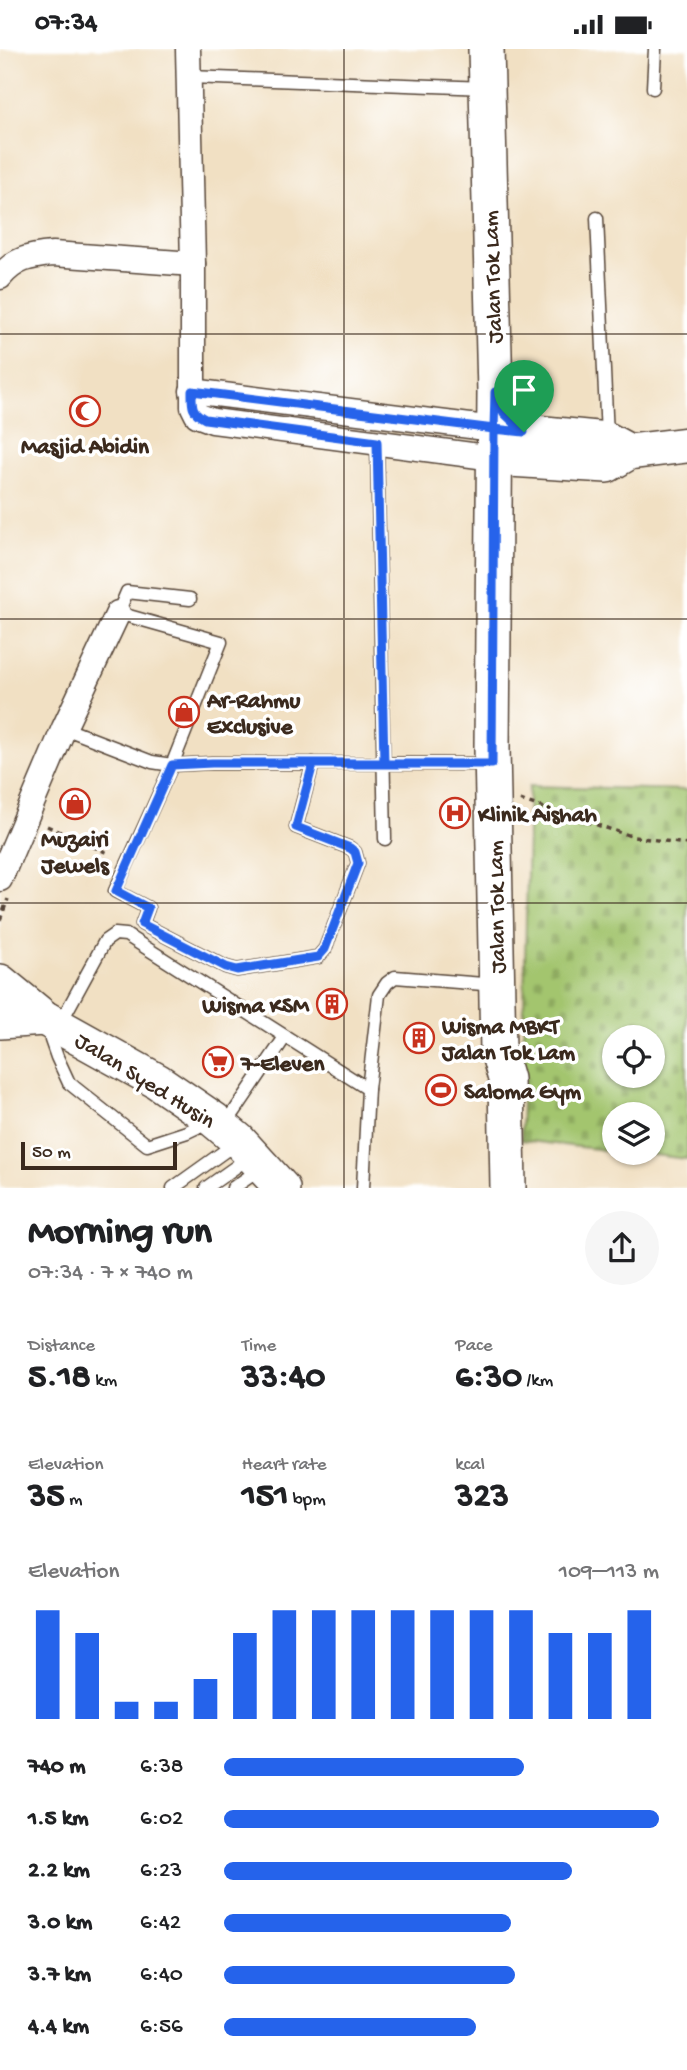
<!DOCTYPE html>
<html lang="en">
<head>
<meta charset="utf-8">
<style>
	:root { --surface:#fff; --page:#f6f6f6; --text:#202124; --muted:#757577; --accent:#2563eb }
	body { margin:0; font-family:"Gochi Hand",sans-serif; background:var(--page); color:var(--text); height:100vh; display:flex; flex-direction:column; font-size:26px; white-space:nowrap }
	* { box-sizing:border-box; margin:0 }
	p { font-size:23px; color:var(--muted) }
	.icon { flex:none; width:38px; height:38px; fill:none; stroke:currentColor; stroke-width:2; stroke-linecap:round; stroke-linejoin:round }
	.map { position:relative; height:1139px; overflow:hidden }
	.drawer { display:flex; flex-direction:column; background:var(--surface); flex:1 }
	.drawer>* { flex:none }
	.tools { position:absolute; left:602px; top:976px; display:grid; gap:14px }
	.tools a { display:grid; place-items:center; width:63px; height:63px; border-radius:50%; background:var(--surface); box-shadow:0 2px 5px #0004; font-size:35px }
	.scale { position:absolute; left:21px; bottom:18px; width:156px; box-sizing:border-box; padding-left:7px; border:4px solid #3b2a1e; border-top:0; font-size:19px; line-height:24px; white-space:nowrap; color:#3b2a1e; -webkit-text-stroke:5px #fff; paint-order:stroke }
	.pin { position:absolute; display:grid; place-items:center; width:60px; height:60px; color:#fff; margin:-72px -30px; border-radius:50% 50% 50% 0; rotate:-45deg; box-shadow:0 0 7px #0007 }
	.pin .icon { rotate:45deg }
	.round { display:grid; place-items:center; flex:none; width:74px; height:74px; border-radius:37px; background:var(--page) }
	.summary { display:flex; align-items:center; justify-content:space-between; height:119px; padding:0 28px }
	h1 { font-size:38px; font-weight:800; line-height:52px }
	.metrics { display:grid; grid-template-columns:repeat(3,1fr); gap:10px; height:119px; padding:7px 28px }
	.metrics div { display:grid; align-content:center }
	.metrics b { font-size:35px; font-weight:800 }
	.metrics small { font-size:19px; font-weight:400 }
	.metrics p { font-size:19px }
	.chart { height:196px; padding:14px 28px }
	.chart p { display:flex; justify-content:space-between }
	.chart svg { width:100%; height:126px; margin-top:7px; stroke:var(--accent); stroke-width:6 }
	ul { padding:0 28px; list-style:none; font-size:23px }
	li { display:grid; grid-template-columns:112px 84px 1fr; align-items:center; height:52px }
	li i { height:18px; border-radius:9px; background:var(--accent) }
	.status { display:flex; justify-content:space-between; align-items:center; height:49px; padding:0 35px; background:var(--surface); direction:ltr }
	.status svg { height:19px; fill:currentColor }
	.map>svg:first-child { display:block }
	.cemetery { fill:url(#cemetery-stones); stroke:#6f7846; stroke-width:2; fill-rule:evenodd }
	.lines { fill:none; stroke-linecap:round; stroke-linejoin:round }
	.lane-casing { stroke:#564537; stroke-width:15 }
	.street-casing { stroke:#564537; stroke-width:27 }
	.secondary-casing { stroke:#564537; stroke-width:38 }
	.path { stroke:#564537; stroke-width:3.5; stroke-dasharray:5 5; stroke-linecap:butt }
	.lane { stroke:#fff; stroke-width:12 }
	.street { stroke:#fff; stroke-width:24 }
	.secondary { stroke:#fff; stroke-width:35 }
	.route-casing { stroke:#fff; stroke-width:14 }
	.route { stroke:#2563eb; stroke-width:9 }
	.grid { fill:none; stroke:#3b2a1e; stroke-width:2; stroke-opacity:0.55 }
	.labels { text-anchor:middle; stroke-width:7; stroke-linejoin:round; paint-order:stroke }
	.street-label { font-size:23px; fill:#3b2a1e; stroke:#fff }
	.poi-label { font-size:23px; font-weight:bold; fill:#3b2a1e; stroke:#fff; text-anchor:start }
</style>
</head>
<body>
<div class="status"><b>07:34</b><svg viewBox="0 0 49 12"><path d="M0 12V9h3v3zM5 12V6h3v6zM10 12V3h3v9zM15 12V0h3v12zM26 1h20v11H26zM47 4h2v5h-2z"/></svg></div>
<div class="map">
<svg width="687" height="1139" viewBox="0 0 687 1139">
	<defs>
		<pattern id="cemetery-stones" width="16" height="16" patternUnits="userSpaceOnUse" patternTransform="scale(1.75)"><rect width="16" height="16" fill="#a3c56e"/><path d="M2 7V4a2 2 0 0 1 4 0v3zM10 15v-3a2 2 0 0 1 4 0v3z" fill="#8da95f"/></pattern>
	</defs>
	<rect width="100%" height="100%" fill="#fff"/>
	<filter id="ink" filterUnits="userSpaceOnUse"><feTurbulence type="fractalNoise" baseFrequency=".0143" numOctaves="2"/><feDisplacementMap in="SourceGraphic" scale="14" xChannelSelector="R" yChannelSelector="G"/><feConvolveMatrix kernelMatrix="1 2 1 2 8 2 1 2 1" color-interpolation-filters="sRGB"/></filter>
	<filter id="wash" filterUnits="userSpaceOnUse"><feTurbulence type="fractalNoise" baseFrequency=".00686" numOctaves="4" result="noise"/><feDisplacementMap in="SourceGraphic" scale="28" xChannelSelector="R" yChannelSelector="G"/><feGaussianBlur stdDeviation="1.57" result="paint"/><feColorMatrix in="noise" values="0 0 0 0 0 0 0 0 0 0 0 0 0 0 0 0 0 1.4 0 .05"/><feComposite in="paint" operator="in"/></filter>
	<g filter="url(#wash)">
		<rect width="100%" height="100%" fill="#f1e0c3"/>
		<path class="cemetery" d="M 529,737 L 687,741 L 687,1110 L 639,1104 L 653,1104 L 653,1066 L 614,1066 L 614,1102 L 521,1091 ZM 614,989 L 653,989 L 653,1027 L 614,1027 Z"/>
	</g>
	<g filter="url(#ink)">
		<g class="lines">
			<g class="lane-casing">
				<g id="lane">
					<polyline points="189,28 486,39"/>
					<polyline points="653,39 655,0"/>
					<polyline points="597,169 607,387"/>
					<polyline points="377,393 385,790"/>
					<polyline points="190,550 127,543 118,564 221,593 172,716 115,842 148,859 142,875 226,918 237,921 318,908 325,900 358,814 355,803 350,799 296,778 313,714"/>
					<polyline points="64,679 152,713 172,716 212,714 491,715"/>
					<polyline points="210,1072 187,1083 147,1096 69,1034 57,1008 51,991 105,892 115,885 126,886 368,1040"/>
					<polyline points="224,1078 285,988"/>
					<polyline points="173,1139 236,1094"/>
					<polyline points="206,1139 251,1107"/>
					<polyline points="233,1139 262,1119"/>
					<polyline points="363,1139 368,1040 379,946 387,934 395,928 496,936"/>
				</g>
			</g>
			<g class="street-casing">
				<g id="street">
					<polyline points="188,0 193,215 193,358 197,366 213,372 494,409"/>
					<path d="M 0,228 C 15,210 29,207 53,205 L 193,215"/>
					<polyline points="192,342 494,380"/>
					<polyline points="0,830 64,679 118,564"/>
				</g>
			</g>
			<g class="secondary-casing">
				<g id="secondary">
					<polyline points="486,0 495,343 492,699 498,1002 506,1030 508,1139"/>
					<polyline points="494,380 607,391 629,403"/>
					<polyline points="494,409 607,416 629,403 687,396"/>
					<polyline points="0,933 44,969 157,1032 214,1071 239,1092 282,1139"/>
					<polyline points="0,972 44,969"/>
				</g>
			</g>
			<g class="path">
				<polyline points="520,751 634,788 687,795"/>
				<polyline points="47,777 110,805"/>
				<polyline points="0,871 8,850"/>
			</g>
			<use href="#lane" class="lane"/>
			<use href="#street" class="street"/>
			<use href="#secondary" class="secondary"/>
		</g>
	</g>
	<g class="lines" filter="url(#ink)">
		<g class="route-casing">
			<path id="route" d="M 524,383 L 494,380 L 192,342 C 192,357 191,363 205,370 L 377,393 L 384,714 L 212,714 L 172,716 L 116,842 L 148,859 L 142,875 L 226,918 L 237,921 L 318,908 L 325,900 L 358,814 L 355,803 L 350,799 L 296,778 L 313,715 L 492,715 L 494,380 L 495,343 L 504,364 L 524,383"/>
		</g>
		<use href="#route" class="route"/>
	</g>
	<path class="grid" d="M 344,0 L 344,1139M 0,285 L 687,285M 0,570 L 687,570M 0,854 L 687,854"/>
	<defs>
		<g id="mosque-ring" transform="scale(1.575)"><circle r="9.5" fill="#fff" stroke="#c8321e" stroke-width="1.5"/><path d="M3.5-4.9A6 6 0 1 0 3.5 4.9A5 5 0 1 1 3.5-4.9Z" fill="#c8321e"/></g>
		<g id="shop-ring" transform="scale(1.575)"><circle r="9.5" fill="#fff" stroke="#c8321e" stroke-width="1.5"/><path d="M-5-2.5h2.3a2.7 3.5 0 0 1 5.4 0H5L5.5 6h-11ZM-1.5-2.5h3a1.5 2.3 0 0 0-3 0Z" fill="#c8321e"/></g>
		<g id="hospital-ring" transform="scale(1.575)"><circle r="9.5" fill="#fff" stroke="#c8321e" stroke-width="1.5"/><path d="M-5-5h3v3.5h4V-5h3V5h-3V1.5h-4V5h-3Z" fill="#c8321e"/></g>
		<g id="building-ring" transform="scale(1.575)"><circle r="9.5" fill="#fff" stroke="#c8321e" stroke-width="1.5"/><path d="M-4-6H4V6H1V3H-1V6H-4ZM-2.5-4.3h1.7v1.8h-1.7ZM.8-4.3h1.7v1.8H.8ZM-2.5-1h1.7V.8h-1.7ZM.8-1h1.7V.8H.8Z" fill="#c8321e"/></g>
		<g id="supermarket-ring" transform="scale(1.575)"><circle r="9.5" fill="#fff" stroke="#c8321e" stroke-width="1.5"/><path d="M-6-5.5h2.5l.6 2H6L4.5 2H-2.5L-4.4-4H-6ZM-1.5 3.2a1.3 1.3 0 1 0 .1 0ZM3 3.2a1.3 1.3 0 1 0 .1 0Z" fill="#c8321e"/></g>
		<g id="stadium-ring" transform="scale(1.575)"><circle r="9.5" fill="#fff" stroke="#c8321e" stroke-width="1.5"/><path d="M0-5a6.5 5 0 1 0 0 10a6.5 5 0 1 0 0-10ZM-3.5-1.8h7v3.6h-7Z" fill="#c8321e"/></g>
	</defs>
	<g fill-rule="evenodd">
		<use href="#mosque-ring" x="85" y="362"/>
		<use href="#shop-ring" x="184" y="663"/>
		<use href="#shop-ring" x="75" y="755"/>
		<use href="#hospital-ring" x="455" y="764"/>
		<use href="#building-ring" x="332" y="955"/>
		<use href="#building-ring" x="419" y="989"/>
		<use href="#supermarket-ring" x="218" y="1013"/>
		<use href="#stadium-ring" x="441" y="1041"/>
	</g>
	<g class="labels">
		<g class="street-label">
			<text transform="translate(491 228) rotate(-92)" y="8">Jalan Tok Lam</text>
			<text transform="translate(495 858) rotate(-91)" y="8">Jalan Tok Lam</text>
			<text transform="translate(146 1030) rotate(32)" y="8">Jalan Syed Husin</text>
		</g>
		<g class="poi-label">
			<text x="85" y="404" text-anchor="middle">Masjid Abidin</text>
			<text x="207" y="658">Ar-Rahmu<tspan x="207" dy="26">Exclusive</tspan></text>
			<text x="478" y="772">Klinik Aishah</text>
			<text x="75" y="797" text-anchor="middle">Muzairi<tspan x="75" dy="26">Jewels</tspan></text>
			<text x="309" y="963" text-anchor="end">Wisma KSM</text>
			<text x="442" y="984">Wisma MBKT<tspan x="442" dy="26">Jalan Tok Lam</tspan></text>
			<text x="241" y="1021">7-Eleven</text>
			<text x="464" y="1049">Saloma Gym</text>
		</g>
	</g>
</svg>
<div class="tools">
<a><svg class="icon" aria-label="locate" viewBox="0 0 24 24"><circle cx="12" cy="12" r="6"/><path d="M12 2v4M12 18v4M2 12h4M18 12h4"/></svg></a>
<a><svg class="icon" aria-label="layers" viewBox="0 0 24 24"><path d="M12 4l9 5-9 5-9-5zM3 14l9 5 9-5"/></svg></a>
</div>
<div class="scale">50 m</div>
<div class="pin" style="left:524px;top:383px;background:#1e9e55"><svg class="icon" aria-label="arrive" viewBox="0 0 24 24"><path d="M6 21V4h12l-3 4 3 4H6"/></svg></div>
</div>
<section class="drawer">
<div class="summary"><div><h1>Morning run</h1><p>07:34 · 7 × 740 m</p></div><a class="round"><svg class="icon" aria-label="share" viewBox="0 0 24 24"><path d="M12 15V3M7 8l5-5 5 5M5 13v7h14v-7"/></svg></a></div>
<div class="metrics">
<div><p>Distance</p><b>5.18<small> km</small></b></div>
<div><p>Time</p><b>33:40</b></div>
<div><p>Pace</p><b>6:30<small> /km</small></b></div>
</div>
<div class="metrics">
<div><p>Elevation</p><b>35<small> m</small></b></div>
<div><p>Heart rate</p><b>151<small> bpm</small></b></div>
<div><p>kcal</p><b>323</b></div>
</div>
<div class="chart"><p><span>Elevation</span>109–113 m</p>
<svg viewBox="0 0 160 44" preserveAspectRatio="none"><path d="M5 44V6M15 44V14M25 44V38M35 44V38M45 44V30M55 44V14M65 44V6M75 44V6M85 44V6M95 44V6M105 44V6M115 44V6M125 44V6M135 44V14M145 44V14M155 44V6"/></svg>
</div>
<ul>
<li><b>740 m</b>6:38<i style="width:69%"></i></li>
<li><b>1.5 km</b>6:02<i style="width:100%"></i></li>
<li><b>2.2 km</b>6:23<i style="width:80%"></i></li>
<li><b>3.0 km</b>6:42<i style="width:66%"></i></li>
<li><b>3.7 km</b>6:40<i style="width:67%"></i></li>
<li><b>4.4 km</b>6:56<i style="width:58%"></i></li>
</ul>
</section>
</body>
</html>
